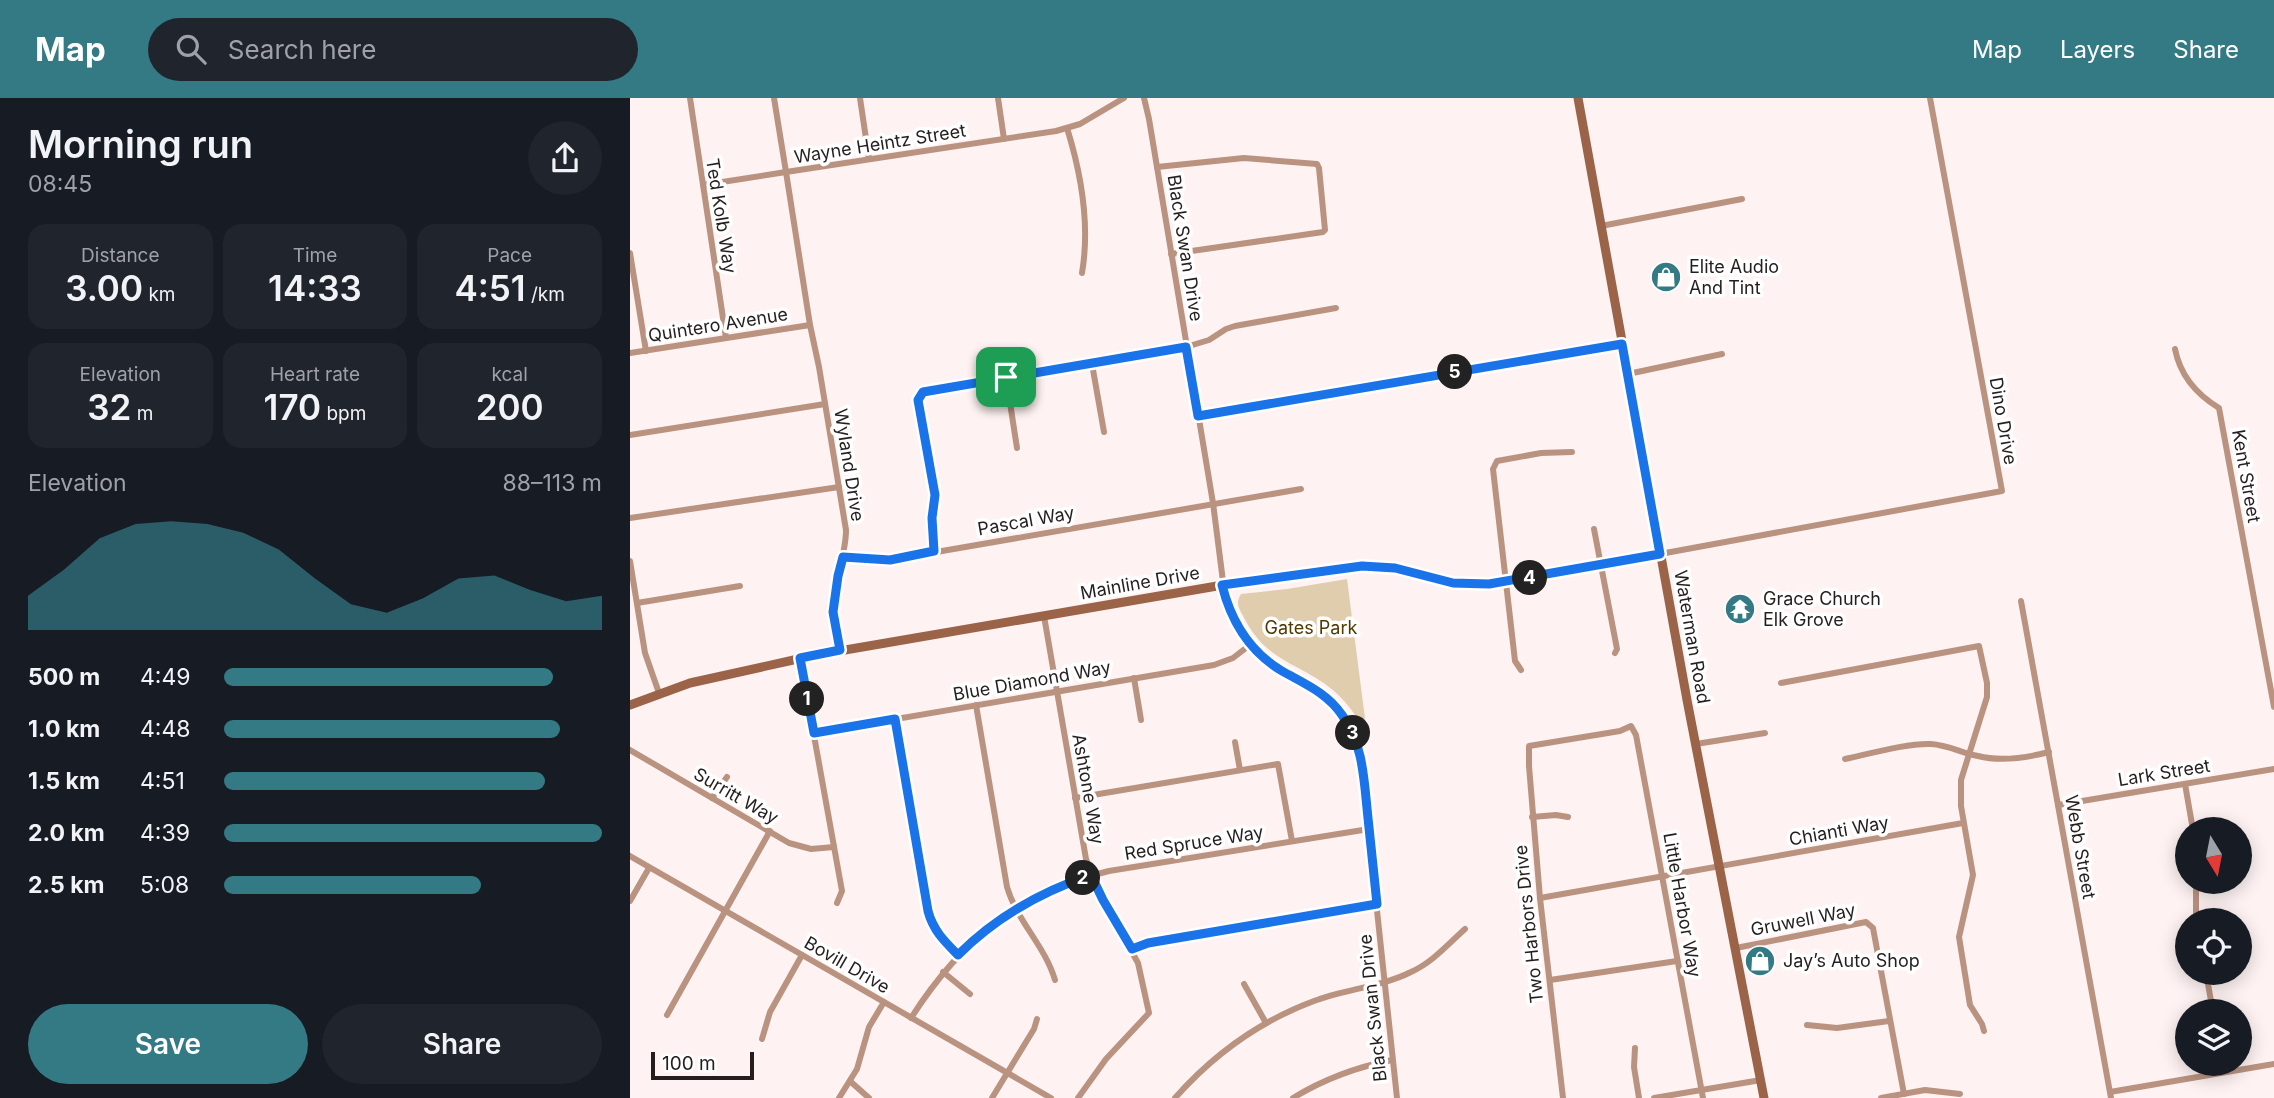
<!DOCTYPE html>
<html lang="en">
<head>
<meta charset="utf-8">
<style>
	:root { --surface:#171b24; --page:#20242c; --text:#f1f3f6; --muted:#9ea1a6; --accent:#337a85 }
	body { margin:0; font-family:Inter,sans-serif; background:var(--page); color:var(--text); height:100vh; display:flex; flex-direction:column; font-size:26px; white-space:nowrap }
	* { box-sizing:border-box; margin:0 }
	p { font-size:23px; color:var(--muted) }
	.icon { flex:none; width:38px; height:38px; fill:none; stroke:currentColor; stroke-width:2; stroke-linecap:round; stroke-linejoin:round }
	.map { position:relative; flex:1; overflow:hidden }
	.sheet { display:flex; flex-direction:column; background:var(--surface); width:630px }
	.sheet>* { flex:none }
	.needle { width:46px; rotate:170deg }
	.tools { position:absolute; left:1545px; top:719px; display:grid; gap:14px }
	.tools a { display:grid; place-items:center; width:77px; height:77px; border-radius:50%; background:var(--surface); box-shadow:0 4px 18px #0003; font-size:35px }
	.scale { position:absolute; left:21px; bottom:18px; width:103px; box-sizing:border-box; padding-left:7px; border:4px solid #251e1f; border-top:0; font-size:19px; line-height:24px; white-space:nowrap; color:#251e1f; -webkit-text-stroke:5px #fff; paint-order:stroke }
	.pin { position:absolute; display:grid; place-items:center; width:60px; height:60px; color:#fff; margin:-30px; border-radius:14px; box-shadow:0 4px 10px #0006 }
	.km { position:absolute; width:35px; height:35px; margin:-18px; border-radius:50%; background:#222; color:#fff; font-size:19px; line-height:35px; text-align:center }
	.round { display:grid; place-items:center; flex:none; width:74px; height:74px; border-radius:37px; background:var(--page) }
	.head { display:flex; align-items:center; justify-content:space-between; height:119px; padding:0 28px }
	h1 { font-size:38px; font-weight:600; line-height:52px }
	.stats { display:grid; grid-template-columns:repeat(3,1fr); gap:10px; height:119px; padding:7px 28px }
	.stats div { display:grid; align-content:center; border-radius:18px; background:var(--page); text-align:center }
	.stats b { font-size:35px; font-weight:600 }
	.stats small { font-size:19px; font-weight:400 }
	.stats p { font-size:19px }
	.chart { height:196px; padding:14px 28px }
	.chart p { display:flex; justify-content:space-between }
	.chart svg { width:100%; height:126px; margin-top:7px; fill:var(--accent); opacity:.7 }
	.primary-button { display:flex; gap:14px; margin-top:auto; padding:14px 28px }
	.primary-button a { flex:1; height:80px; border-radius:42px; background:var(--accent); color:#fff; font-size:28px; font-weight:600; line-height:80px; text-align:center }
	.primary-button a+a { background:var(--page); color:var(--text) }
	ul { padding:0 28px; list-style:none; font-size:23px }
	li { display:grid; grid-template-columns:112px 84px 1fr; align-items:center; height:52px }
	li i { height:18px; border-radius:9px; background:var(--accent) }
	header { display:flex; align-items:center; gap:42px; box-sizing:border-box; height:98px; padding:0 35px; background:var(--accent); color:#fff }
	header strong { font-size:33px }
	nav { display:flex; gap:38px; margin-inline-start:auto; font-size:24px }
	.search { width:490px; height:63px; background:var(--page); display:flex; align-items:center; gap:18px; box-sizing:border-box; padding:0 24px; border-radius:38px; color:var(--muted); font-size:26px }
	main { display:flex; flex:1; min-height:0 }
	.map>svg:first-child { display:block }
	.green { fill:#e0cdae }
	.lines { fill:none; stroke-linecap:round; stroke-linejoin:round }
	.street { stroke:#ba9380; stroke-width:6 }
	.secondary { stroke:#9b6347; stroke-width:9 }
	.route-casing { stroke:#fff; stroke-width:14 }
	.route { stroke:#1a73e8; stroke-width:9 }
	.labels { text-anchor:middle; stroke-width:7; stroke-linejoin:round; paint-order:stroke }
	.street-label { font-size:18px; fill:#251e1f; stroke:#fff }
	.poi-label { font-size:18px; fill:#251e1f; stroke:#fff; text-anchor:start }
	.park-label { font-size:18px; fill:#523902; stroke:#fff }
</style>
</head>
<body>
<header>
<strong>Map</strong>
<div class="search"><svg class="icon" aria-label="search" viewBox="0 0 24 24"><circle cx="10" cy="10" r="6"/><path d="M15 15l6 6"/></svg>Search here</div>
<nav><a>Map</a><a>Layers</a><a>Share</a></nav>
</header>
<main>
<section class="sheet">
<div class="head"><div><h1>Morning run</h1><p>08:45</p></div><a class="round"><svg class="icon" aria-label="share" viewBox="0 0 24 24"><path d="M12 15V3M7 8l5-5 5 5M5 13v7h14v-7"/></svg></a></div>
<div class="stats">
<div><p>Distance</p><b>3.00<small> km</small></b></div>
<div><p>Time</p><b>14:33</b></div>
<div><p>Pace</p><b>4:51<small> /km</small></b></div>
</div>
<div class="stats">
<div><p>Elevation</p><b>32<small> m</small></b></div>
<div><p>Heart rate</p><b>170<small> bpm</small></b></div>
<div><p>kcal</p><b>200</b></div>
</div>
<div class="chart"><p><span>Elevation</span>88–113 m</p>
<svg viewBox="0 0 160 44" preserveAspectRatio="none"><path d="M0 44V32L10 23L20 12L30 7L40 6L50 7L60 10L70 16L80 26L90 35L100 38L110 33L120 26L130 25L140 30L150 34L160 32V44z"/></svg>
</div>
<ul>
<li><b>500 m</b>4:49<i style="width:87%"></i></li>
<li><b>1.0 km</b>4:48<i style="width:89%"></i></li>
<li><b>1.5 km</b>4:51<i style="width:85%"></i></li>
<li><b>2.0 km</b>4:39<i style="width:100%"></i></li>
<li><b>2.5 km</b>5:08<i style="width:68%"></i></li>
</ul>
<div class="primary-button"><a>Save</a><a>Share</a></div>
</section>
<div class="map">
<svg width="1644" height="1000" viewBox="0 0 1644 1000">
	<rect width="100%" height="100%" fill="#fef2f2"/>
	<path class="green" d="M 717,481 L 737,636 C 728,620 717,604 703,592 C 667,563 636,565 612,516 C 608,509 606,504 611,496 L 657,491 Z"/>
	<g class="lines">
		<g class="street">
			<polyline points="60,0 96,240"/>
			<polyline points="230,0 239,61"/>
			<polyline points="368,0 374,41"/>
			<polyline points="514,0 519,21 583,405 595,499 605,523 621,546 640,565 688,592 704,606 718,625 730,653 767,1000"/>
			<path d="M 437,30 C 451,75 460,128 452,175"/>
			<polyline points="527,69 614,60 687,66 689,70 695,132 693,134 541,156"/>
			<polyline points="73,87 156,74 144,0"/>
			<polyline points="971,128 1112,101"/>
			<polyline points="0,155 16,253"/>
			<polyline points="180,227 156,74 426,33 450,26 494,0"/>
			<path d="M 1545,251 C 1550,277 1566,296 1589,310 L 1644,609"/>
			<path d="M 0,255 L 180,227 L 189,269 L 216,432 C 216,460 202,486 203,514 C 204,527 208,540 210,552"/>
			<polyline points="462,266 474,334"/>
			<polyline points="998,276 1092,256"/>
			<polyline points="376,279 387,350"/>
			<polyline points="568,318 992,246"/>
			<polyline points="0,337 195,306"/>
			<polyline points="0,420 209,389"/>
			<polyline points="964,431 987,551 985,555"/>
			<polyline points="304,453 302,420 305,397 288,302 293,294 556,249 579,242 596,231 605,228 706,210"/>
			<polyline points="1030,456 1372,393 1300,0"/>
			<polyline points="213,459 260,462 671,391"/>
			<polyline points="0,463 15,555 29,595"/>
			<polyline points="1391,503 1481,1000"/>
			<polyline points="7,505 110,488"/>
			<polyline points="414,518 456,761 473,802 508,865 519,915 476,961 448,1000"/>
			<polyline points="170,560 212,793 207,805"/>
			<polyline points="891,572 885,563 863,371 867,363 911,355 942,354"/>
			<polyline points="504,580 511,622"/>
			<polyline points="1151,585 1349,548 1357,585 1357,599 1331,682 1331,708 1343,777 1329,839 1340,907 1352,926 1354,933"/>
			<path d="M 346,607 L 377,789 C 387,823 415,848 425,882"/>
			<polyline points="265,621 300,821 308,837 328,857"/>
			<polyline points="184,635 584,567 603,560 621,546"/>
			<polyline points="605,644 610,672"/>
			<polyline points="1066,646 1135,635"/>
			<polyline points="0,652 159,745 181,751 204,749"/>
			<path d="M 1215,661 C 1239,656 1277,645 1301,646 C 1318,647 1332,655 1348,658 C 1372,664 1396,660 1419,654"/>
			<polyline points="1555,686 1563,732"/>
			<polyline points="82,700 97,679"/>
			<polyline points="445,700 648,666 662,743"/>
			<polyline points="1428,707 1644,671"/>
			<polyline points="902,719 926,717 938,719"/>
			<polyline points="0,758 421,1000"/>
			<polyline points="1566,784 1566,822"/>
			<polyline points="910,800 1333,725"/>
			<polyline points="0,803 19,770"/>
			<polyline points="1106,850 1236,824 1243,830 1274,996"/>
			<polyline points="502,851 518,845 746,806"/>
			<polyline points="313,874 340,896"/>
			<polyline points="1576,875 1583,914"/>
			<polyline points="920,882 1047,863"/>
			<polyline points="614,886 636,925"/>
			<polyline points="37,917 140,733"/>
			<path d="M 281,920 C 331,842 388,795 479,773 L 739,731"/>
			<polyline points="1177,927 1207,930 1259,923"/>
			<polyline points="132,941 140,914 172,857"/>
			<polyline points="1005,950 1004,969 1009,1000"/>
			<polyline points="221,984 239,1000"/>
			<polyline points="1480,994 1644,966"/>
			<polyline points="209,1000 227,971 239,929 254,904"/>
			<polyline points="362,1000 404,931 407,921"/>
			<path d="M 545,1000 C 583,957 630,923 684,903 C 715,891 751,889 781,874 C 803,864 818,846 835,831"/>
			<path d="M 663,1000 C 694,981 727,969 762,962"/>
			<polyline points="933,1000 910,800 899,668 899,648 990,633 1001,628 1006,637 1073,1000"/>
			<polyline points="1024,1000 1131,982"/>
			<polyline points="1251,1000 1295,992 1330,996"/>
		</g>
		<g class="secondary">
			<polyline points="948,0 1057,602 1134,1000"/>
			<polyline points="0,607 60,585 186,557 622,482 732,468 765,470 823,486 859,486 1030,456"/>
		</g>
	</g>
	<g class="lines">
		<g class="route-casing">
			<path id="route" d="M 992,246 L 1030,456 L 859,486 L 823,485 L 765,470 L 732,468 L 592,487 C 601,523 620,554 652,573 C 675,586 697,595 712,617 C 734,647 734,684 738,720 C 741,749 744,777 747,806 L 518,845 L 502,851 L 473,802 L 461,777 C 410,794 366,819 328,857 C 314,843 303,832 298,813 L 265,621 L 184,635 L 170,560 L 210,552 L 203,514 L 208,478 L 213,459 L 260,462 L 304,453 L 302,420 L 305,397 L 288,302 L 293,294 L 556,249 L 568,318 Z"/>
		</g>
		<use href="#route" class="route"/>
	</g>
	<defs>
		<g id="shop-disc" transform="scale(1.575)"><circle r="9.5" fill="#337a85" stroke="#fff"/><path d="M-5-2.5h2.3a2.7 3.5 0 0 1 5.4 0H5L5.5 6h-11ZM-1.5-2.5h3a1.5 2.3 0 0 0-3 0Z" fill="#fff"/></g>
		<g id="temple-disc" transform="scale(1.575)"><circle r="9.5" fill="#337a85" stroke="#fff"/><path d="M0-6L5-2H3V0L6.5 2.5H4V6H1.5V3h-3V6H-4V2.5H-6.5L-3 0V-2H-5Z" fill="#fff"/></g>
	</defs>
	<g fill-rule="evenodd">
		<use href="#shop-disc" x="1036" y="179"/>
		<use href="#temple-disc" x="1110" y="511"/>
		<use href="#shop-disc" x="1130" y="863"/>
	</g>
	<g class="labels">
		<g class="street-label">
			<text transform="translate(250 46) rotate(-9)" y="6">Wayne Heintz Street</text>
			<text transform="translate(91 118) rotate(81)" y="6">Ted Kolb Way</text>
			<text transform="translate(555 150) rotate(81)" y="6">Black Swan Drive</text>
			<text transform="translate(88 227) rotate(-9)" y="6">Quintero Avenue</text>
			<text transform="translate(1373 323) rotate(80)" y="6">Dino Drive</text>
			<text transform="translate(219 367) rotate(81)" y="6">Wyland Drive</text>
			<text transform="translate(1616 378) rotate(80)" y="6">Kent Street</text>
			<text transform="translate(396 423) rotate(-10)" y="6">Pascal Way</text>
			<text transform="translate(510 485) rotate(-10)" y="6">Mainline Drive</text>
			<text transform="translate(1062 539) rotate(80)" y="6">Waterman Road</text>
			<text transform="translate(402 583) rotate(-10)" y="6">Blue Diamond Way</text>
			<text transform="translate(1534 675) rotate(-9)" y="6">Lark Street</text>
			<text transform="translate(458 691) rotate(80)" y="6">Ashtone Way</text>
			<text transform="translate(106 698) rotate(30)" y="6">Surritt Way</text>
			<text transform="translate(1209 733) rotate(-10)" y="6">Chianti Way</text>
			<text transform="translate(564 745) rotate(-9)" y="6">Red Spruce Way</text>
			<text transform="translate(1450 749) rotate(80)" y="6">Webb Street</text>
			<text transform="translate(1052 807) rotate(80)" y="6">Little Harbor Way</text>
			<text transform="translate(1173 822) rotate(-11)" y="6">Gruwell Way</text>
			<text transform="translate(899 826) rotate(-96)" y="6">Two Harbors Drive</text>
			<text transform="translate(217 867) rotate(30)" y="6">Bovill Drive</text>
			<text transform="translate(743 910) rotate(-96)" y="6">Black Swan Drive</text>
		</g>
		<g class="poi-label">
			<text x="1059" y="175">Elite Audio<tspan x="1059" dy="21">And Tint</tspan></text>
			<text x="1133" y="507">Grace Church<tspan x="1133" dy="21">Elk Grove</tspan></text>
			<text x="1153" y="869">Jay’s Auto Shop</text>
		</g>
		<g class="park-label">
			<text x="681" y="536">Gates Park</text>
		</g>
	</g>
</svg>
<div class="tools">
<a><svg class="needle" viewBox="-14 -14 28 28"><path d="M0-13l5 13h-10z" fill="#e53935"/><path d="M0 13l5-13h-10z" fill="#9ea1a6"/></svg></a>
<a><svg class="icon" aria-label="locate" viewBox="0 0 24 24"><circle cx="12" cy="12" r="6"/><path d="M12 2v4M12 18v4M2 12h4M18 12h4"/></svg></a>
<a><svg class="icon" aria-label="layers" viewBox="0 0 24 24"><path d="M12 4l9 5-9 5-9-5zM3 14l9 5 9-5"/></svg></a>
</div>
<div class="scale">100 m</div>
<div class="pin" style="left:376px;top:279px;background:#1e9e55"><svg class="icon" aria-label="arrive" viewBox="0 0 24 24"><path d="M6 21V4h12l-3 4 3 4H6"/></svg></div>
<b class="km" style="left:177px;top:601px">1</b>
<b class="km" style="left:453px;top:780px">2</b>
<b class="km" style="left:723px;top:635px">3</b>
<b class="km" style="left:900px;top:480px">4</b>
<b class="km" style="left:825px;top:274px">5</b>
</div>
</main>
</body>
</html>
